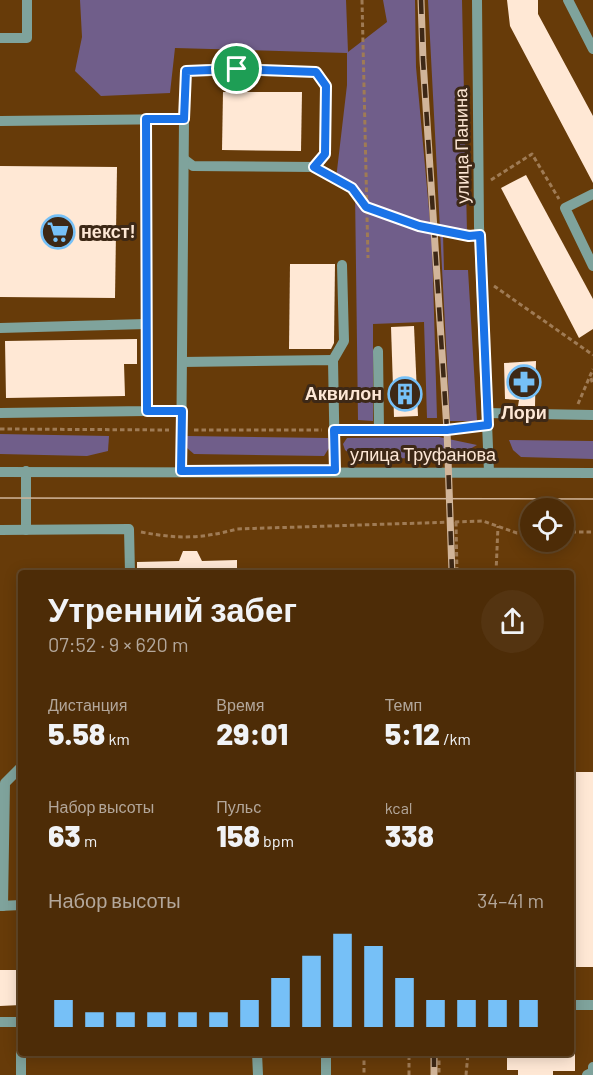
<!DOCTYPE html>
<html lang="ru">
<head>
<meta charset="utf-8">
<style>
	:root { --surface:#4d2c07; --page:#543411; --text:#f1f3f6; --muted:#b3a79b; --line:#644828; --accent:#76c0f7 }
	body { margin:0; font-family:Barlow,sans-serif; background:var(--page); color:var(--text); height:100vh; display:flex; flex-direction:column; font-size:22px; white-space:nowrap }
	* { box-sizing:border-box; margin:0 }
	p { font-size:20px; color:var(--muted) }
	.icon { flex:none; width:33px; height:33px; fill:none; stroke:currentColor; stroke-width:2; stroke-linecap:round; stroke-linejoin:round }
	.map { position:relative; flex:1; overflow:hidden }
	.panel { position:absolute; left:18px; top:570px; width:556px; height:486px; display:flex; flex-direction:column; background:var(--surface); border-radius:6px; box-shadow:0 3px 15px #0003,0 0 0 2px var(--line) }
	.panel>* { flex:none }
	.fabs { position:absolute; left:520px; top:498px; display:grid; gap:12px }
	.fabs a { display:grid; place-items:center; width:54px; height:54px; border-radius:50%; background:var(--surface); box-shadow:0 3px 15px #0003,0 0 0 2px var(--line); font-size:30px }
	.pin { position:absolute; display:grid; place-items:center; width:51px; height:51px; color:#fff; margin:-26px; border:3px solid #fff; border-radius:50%; box-shadow:0 2px 6px #0007 }
	.round { display:grid; place-items:center; flex:none; width:63px; height:63px; border-radius:32px; background:var(--page) }
	.overview { display:flex; align-items:center; justify-content:space-between; height:102px; padding:0 30px }
	h1 { font-size:33px; font-weight:800; line-height:45px }
	.metrics { display:grid; grid-template-columns:repeat(3,1fr); gap:9px; height:102px; padding:6px 30px }
	.metrics div { display:grid; align-content:center }
	.metrics b { font-size:30px; font-weight:800 }
	.metrics small { font-size:16px; font-weight:400 }
	.metrics p { font-size:16px }
	.chart { height:168px; padding:12px 30px }
	.chart p { display:flex; justify-content:space-between }
	.chart svg { width:100%; height:108px; margin-top:6px; stroke:var(--accent); stroke-width:6 }
	.map>svg:first-child { display:block }
	.green { fill:#705e8a }
	.building { fill:#ffe8d5 }
	.lines { fill:none; stroke-linecap:round; stroke-linejoin:round }
	.path { stroke:#9f7b55; stroke-width:3; stroke-dasharray:4.5 3; stroke-linecap:butt }
	.minor { stroke:#7fa39c; stroke-width:10 }
	.tram { stroke:#d1b59a; stroke-width:1.5 }
	.rail-casing { stroke:#d1b59a; stroke-width:7 }
	.rail { stroke:#3d2816; stroke-width:4.5; stroke-dasharray:14; stroke-linecap:butt }
	.route-casing { stroke:#fff; stroke-width:12 }
	.route { stroke:#1a73e8; stroke-width:8 }
	.labels { text-anchor:middle; stroke-width:6; stroke-linejoin:round; paint-order:stroke }
	.street-label { font-size:18px; fill:#fde7d5; stroke:#3d2816 }
	.poi-label { font-size:18px; font-weight:bold; fill:#fde7d5; stroke:#3d2816; text-anchor:start }
</style>
</head>
<body>
<div class="map">
<svg width="593" height="1075" viewBox="0 0 593 1075">
	<rect width="100%" height="100%" fill="#673b09"/>
	<g class="green">
		<polygon points="80,0 346,0 348,52 387,22 383,0 415,0 416,67 432,243 437,418 427,418 424,322 373,324 373,421 358,420 355,191 336,179 347,85 347,53 175,48 170,93 101,96 75,71 82,37"/>
		<polygon points="428,0 462,0 467,233 443,234 444,270 468,270 477,421 450,421"/>
		<polygon points="0,434 109,436 108,451 87,456 0,454"/>
		<polygon points="187,436 328,438 329,448 324,456 194,454 187,448"/>
		<path d="M 439,437 L 477,445 C 446,465 390,457 353,456 L 345,450 L 343,444 L 347,438 Z"/>
		<polygon points="509,440 593,441 593,459 521,457 513,450"/>
	</g>
	<g class="building">
		<polygon points="507,0 538,0 538,14 593,116 593,183 510,26"/>
		<polygon points="223,92 302,92 301,151 222,150"/>
		<polygon points="0,166 117,167 115,298 0,297"/>
		<polygon points="526,175 593,299 593,329 579,338 501,188"/>
		<polygon points="290,264 335,264 334,343 331,349 289,349"/>
		<polygon points="414,326 418,416 394,417 391,327"/>
		<polygon points="137,339 137,364 124,364 125,396 6,398 5,341"/>
		<polygon points="536,361 535,406 518,406 519,400 505,399 504,363"/>
		<polygon points="183,551 197,551 202,561 237,560 237,573 137,573 137,562 179,561"/>
		<rect x="572" y="772" width="21" height="195"/>
		<polygon points="0,970 21,970 21,1005 0,1006"/>
		<polygon points="507,1053 575,1053 575,1071 553,1071 553,1075 518,1075 518,1070 507,1070"/>
	</g>
	<g class="lines">
		<g class="path">
			<polyline points="362,0 368,258"/>
			<polyline points="323,173 352,188 366,207 419,226 467,235"/>
			<polyline points="491,180 532,154 559,199"/>
			<polyline points="494,286 593,355"/>
			<polyline points="591,378 593,385"/>
			<polyline points="578,404 593,369"/>
			<polyline points="0,429 169,430"/>
			<polyline points="194,430 322,430"/>
			<polyline points="391,430 447,430 474,427"/>
			<polyline points="456,522 457,573"/>
			<path d="M 141,532 C 177,539 201,539 237,529 L 483,521 L 517,533 L 531,533"/>
			<polyline points="564,532 593,532"/>
			<polyline points="496,573 498,526"/>
			<polyline points="364,1053 364,1075"/>
			<polyline points="439,1053 439,1075"/>
			<polyline points="409,1075 409,1053"/>
			<polyline points="466,1075 468,1053"/>
		</g>
		<g class="minor">
			<polyline points="477,0 479,226 489,472"/>
			<polyline points="568,0 593,49"/>
			<polyline points="0,38 27,38 27,0"/>
			<polyline points="0,121 184,119 186,71 237,69 316,72 326,86 325,154 314,167 193,166 185,160"/>
			<polyline points="593,194 565,208 593,266"/>
			<polyline points="0,328 146,324"/>
			<polyline points="333,360 344,341 342,265"/>
			<polyline points="182,362 333,360 335,470"/>
			<polyline points="147,411 182,411"/>
			<polyline points="0,413 147,411 146,119"/>
			<polyline points="488,413 593,415"/>
			<polyline points="334,430 379,430 378,351"/>
			<polyline points="26,471 26,530"/>
			<polyline points="181,471 184,119"/>
			<polyline points="0,472 593,473"/>
			<polyline points="0,530 129,529 130,573"/>
			<polyline points="0,906 21,905"/>
			<polyline points="3,906 5,783 21,767"/>
			<polyline points="572,1005 593,1005"/>
			<polyline points="0,1022 21,1022"/>
			<polyline points="257,1053 258,1075"/>
			<polyline points="21,1075 21,1053"/>
			<polyline points="326,1075 326,1053"/>
			<polyline points="587,1075 593,1072 593,1067"/>
		</g>
		<polyline class="tram" points="0,498 593,499"/>
		<g class="rail-casing">
			<g id="rail">
				<polyline points="421,0 423,60 447,430 452,573"/>
				<polyline points="434,1053 434,1075"/>
			</g>
		</g>
		<use href="#rail" class="rail"/>
	</g>
	<g class="lines">
		<g class="route-casing">
			<polygon id="route" points="237,69 316,72 326,86 325,154 314,167 352,188 366,207 419,226 469,236 480,235 488,425 447,430 334,430 335,470 181,471 182,411 147,411 146,119 184,119 186,71"/>
		</g>
		<use href="#route" class="route"/>
	</g>
	<defs>
		<g id="supermarket-ring" transform="scale(1.725)"><circle r="9.5" fill="#3d2816" stroke="#76c0f7" stroke-width="1.5"/><path d="M-6-5.5h2.5l.6 2H6L4.5 2H-2.5L-4.4-4H-6ZM-1.5 3.2a1.3 1.3 0 1 0 .1 0ZM3 3.2a1.3 1.3 0 1 0 .1 0Z" fill="#76c0f7"/></g>
		<g id="pharmacy-ring" transform="scale(1.725)"><circle r="9.5" fill="#3d2816" stroke="#76c0f7" stroke-width="1.5"/><path d="M-2-6h4v4h4v4h-4v4h-4v-4h-4v-4h4Z" fill="#76c0f7"/></g>
		<g id="building-ring" transform="scale(1.725)"><circle r="9.5" fill="#3d2816" stroke="#76c0f7" stroke-width="1.5"/><path d="M-4-6H4V6H1V3H-1V6H-4ZM-2.5-4.3h1.7v1.8h-1.7ZM.8-4.3h1.7v1.8H.8ZM-2.5-1h1.7V.8h-1.7ZM.8-1h1.7V.8H.8Z" fill="#76c0f7"/></g>
	</defs>
	<g fill-rule="evenodd">
		<use href="#supermarket-ring" x="58" y="232"/>
		<use href="#pharmacy-ring" x="524" y="382"/>
		<use href="#building-ring" x="405" y="394"/>
	</g>
	<g class="labels">
		<g class="street-label">
			<text transform="translate(462 146) rotate(-91)" y="6">улица Панина</text>
			<text x="423" y="461">улица Труфанова</text>
		</g>
		<g class="poi-label">
			<text x="81" y="238">некст!</text>
			<text x="382" y="400" text-anchor="end">Аквилон</text>
			<text x="524" y="419" text-anchor="middle">Лори</text>
		</g>
	</g>
</svg>
<div class="fabs">
<a><svg class="icon" aria-label="locate" viewBox="0 0 24 24"><circle cx="12" cy="12" r="6"/><path d="M12 2v4M12 18v4M2 12h4M18 12h4"/></svg></a>
</div>
<div class="pin" style="left:237px;top:69px;background:#1e9e55"><svg class="icon" aria-label="arrive" viewBox="0 0 24 24"><path d="M6 21V4h12l-3 4 3 4H6"/></svg></div>
<section class="panel">
<div class="overview"><div><h1>Утренний забег</h1><p>07:52 · 9 × 620 m</p></div><a class="round"><svg class="icon" aria-label="share" viewBox="0 0 24 24"><path d="M12 15V3M7 8l5-5 5 5M5 13v7h14v-7"/></svg></a></div>
<div class="metrics">
<div><p>Дистанция</p><b>5.58<small> km</small></b></div>
<div><p>Время</p><b>29:01</b></div>
<div><p>Темп</p><b>5:12<small> /km</small></b></div>
</div>
<div class="metrics">
<div><p>Набор высоты</p><b>63<small> m</small></b></div>
<div><p>Пульс</p><b>158<small> bpm</small></b></div>
<div><p>kcal</p><b>338</b></div>
</div>
<div class="chart"><p><span>Набор высоты</span>34–41 m</p>
<svg viewBox="0 0 160 44" preserveAspectRatio="none"><path d="M5 44V33M15 44V38M25 44V38M35 44V38M45 44V38M55 44V38M65 44V33M75 44V24M85 44V15M95 44V6M105 44V11M115 44V24M125 44V33M135 44V33M145 44V33M155 44V33"/></svg>
</div>
</section>
</div>
</body>
</html>
